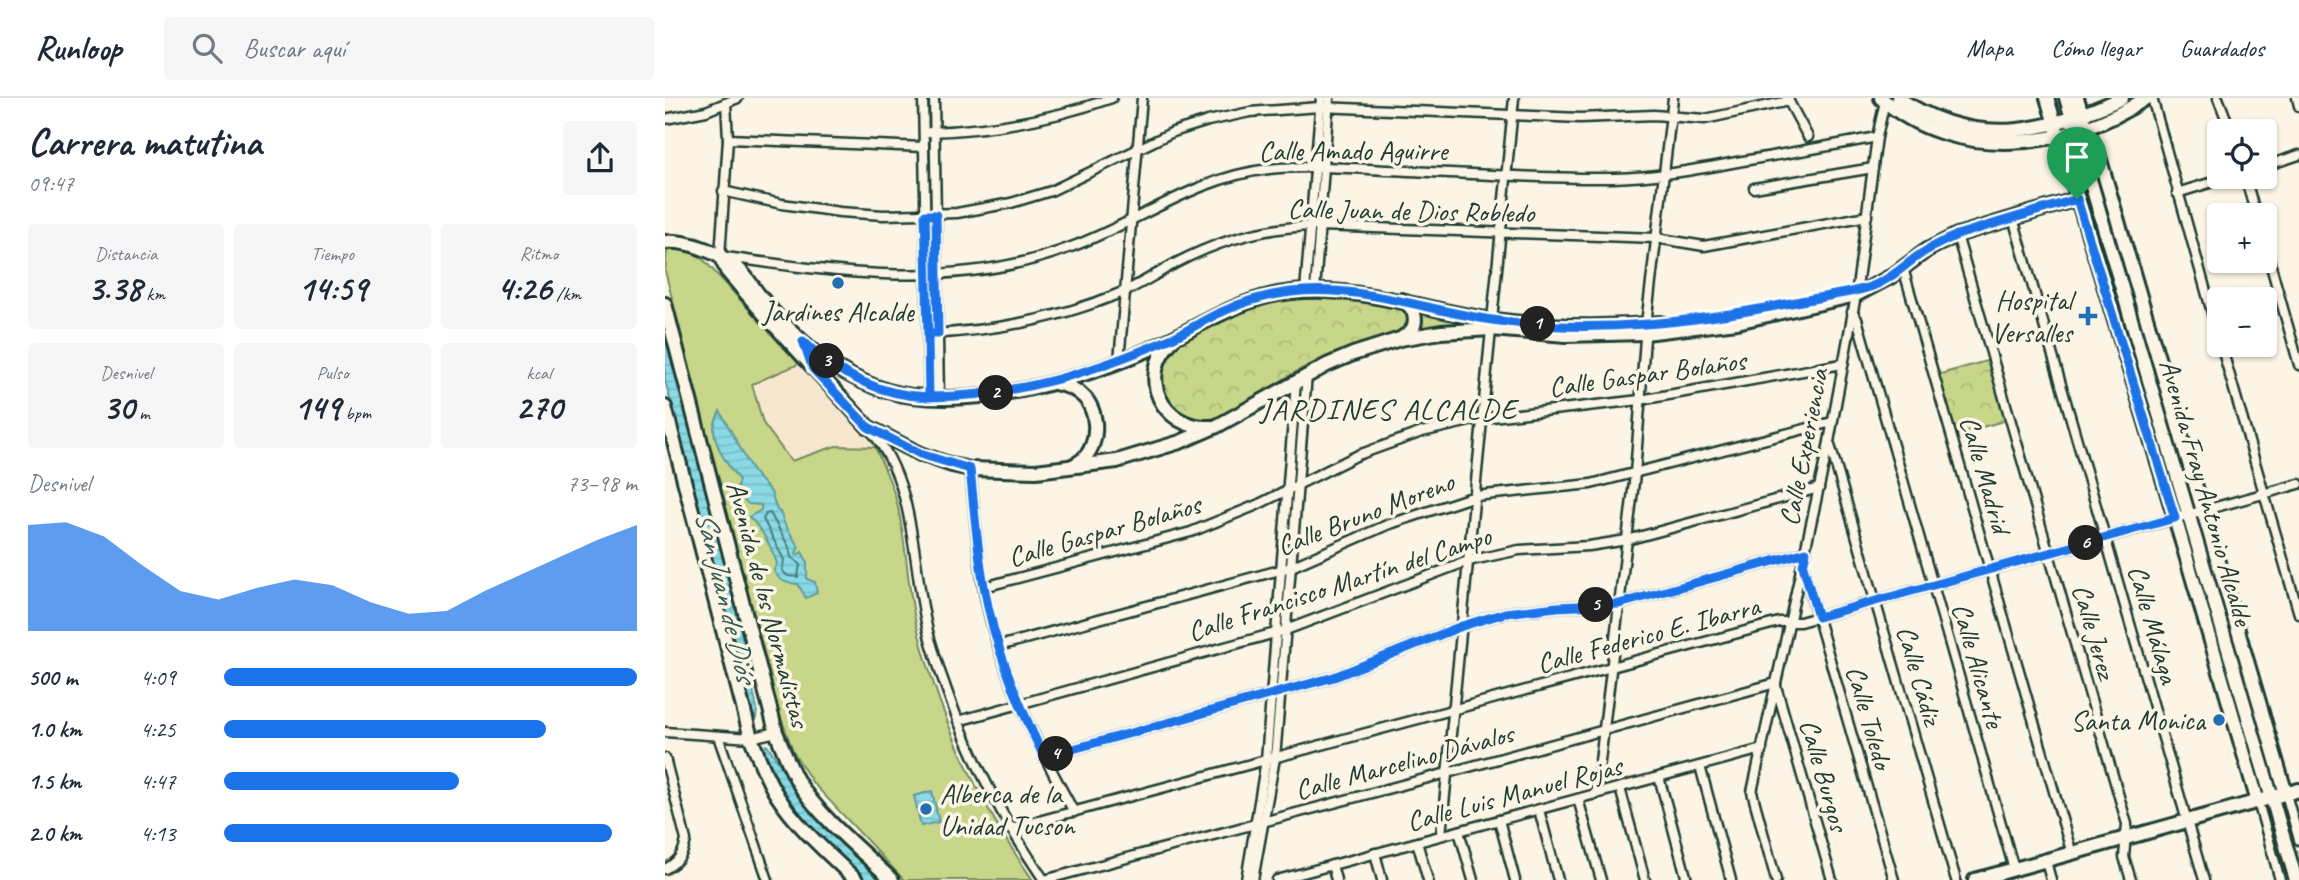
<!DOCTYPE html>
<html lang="es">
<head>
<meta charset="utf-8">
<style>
	:root { --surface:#fff; --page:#f6f6f7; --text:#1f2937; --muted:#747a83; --line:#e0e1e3; --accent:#1a73e8 }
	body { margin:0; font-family:Caveat,sans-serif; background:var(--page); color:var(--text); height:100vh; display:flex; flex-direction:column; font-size:26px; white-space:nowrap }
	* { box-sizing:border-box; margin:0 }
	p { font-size:23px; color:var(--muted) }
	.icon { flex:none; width:38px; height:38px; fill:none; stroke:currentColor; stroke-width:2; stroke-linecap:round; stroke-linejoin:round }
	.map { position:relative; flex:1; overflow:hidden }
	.side { display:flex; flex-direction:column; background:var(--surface); width:665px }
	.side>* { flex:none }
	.controls { position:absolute; left:1542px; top:21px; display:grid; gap:14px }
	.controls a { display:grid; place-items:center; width:70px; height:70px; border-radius:7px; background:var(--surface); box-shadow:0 2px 5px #0004; font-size:35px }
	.pin { position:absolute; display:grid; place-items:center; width:60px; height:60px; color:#fff; margin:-72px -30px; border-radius:50% 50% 50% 0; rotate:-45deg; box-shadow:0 0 7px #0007 }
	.pin .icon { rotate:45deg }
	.km { position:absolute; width:35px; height:35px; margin:-18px; border-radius:50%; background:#222; color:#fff; font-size:19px; line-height:35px; text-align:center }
	.round { display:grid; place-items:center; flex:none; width:74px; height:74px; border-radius:7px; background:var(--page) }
	.summary { display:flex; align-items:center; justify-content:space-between; height:119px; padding:0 28px }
	h1 { font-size:38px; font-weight:700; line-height:52px }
	.stats { display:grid; grid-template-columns:repeat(3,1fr); gap:10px; height:119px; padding:7px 28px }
	.stats div { display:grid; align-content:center; border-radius:7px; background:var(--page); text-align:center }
	.stats b { font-size:35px; font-weight:700 }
	.stats small { font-size:19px; font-weight:400 }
	.stats p { font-size:19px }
	.chart { height:196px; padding:14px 28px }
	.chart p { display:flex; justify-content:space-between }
	.chart svg { width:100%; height:126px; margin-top:7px; fill:var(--accent); opacity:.7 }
	ul { padding:0 28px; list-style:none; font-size:23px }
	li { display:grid; grid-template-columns:112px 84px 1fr; align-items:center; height:52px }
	li i { height:18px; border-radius:9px; background:var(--accent) }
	header { display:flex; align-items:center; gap:42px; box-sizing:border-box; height:98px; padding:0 35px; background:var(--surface); border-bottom:2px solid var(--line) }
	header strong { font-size:33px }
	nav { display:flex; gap:38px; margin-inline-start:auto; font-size:24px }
	.search { width:490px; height:63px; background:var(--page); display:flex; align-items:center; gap:18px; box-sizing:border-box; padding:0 24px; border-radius:7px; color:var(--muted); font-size:26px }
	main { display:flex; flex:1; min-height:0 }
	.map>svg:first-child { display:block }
	.built { fill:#f7e7cf }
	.park { fill:url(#park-crowns); stroke:#748a5f; stroke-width:2 }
	.pitch { fill:#c8d68a; stroke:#748a5f; stroke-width:2 }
	.water { fill:url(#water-rules); stroke:#5f9b9f; stroke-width:2 }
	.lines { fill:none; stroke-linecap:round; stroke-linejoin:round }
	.shore { stroke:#4a7c7b; stroke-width:2 }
	.street-casing { stroke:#1f3d34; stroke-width:13 }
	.secondary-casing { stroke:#1f3d34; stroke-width:18 }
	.primary-casing { stroke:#1f3d34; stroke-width:18 }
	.street { stroke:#fcf5e5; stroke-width:8 }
	.secondary { stroke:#fcf5e5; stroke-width:12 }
	.primary { stroke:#fcf5e5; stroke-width:12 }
	.route-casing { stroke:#fff; stroke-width:14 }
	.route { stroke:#1a73e8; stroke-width:9 }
	.poi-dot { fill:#1f6fb2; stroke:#fcf5e5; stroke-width:2.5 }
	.labels { text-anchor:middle; stroke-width:7; stroke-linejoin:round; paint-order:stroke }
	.street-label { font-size:28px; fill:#1f3d34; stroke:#fcf5e5 }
	.poi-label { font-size:28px; fill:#1f3d34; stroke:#fcf5e5; text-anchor:end }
	.neighbourhood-label { font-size:30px; letter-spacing:2px; fill:#1f3d34; stroke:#fcf5e5 }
	.water-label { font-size:30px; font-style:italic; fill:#345c58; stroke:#fcf5e5 }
</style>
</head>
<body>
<header>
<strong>Runloop</strong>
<div class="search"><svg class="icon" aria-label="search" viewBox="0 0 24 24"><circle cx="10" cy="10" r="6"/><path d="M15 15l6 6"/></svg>Buscar aquí</div>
<nav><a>Mapa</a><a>Cómo llegar</a><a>Guardados</a></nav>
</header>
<main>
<section class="side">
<div class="summary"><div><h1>Carrera matutina</h1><p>09:47</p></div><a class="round"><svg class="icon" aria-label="share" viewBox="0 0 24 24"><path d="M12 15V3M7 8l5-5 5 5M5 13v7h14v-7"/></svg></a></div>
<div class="stats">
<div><p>Distancia</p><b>3.38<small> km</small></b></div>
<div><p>Tiempo</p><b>14:59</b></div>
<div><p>Ritmo</p><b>4:26<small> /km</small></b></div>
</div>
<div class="stats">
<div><p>Desnivel</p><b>30<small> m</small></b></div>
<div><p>Pulso</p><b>149<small> bpm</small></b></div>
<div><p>kcal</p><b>270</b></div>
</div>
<div class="chart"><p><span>Desnivel</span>73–98 m</p>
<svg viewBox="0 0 160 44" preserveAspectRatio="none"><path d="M0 44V7L10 6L20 11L30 21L40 30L50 33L60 29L70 26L80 28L90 34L100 38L110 37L120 30L130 24L140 18L150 12L160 7V44z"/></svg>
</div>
<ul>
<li><b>500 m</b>4:09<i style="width:100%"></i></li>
<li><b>1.0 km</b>4:25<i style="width:78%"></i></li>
<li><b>1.5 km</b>4:47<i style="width:57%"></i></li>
<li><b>2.0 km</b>4:13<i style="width:94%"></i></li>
</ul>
</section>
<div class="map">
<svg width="1634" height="782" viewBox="0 0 1634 782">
	<defs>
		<pattern id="park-crowns" width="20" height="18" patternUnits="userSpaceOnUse" patternTransform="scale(1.75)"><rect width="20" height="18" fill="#c8d68a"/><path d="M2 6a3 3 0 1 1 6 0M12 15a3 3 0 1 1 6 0" fill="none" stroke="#abb978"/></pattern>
		<pattern id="water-rules" width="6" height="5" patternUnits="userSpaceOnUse" patternTransform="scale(1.75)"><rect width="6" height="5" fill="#8adae6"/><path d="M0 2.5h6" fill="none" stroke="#77bcc6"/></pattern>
	</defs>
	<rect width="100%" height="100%" fill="#fcf5e5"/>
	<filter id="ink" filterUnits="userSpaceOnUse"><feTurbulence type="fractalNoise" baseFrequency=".0143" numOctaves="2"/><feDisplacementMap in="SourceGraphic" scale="14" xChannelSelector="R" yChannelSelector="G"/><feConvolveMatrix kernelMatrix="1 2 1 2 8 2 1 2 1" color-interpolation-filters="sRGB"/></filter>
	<g filter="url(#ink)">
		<polygon class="built" points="134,266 210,349 171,348 126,363 98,325 87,286"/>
		<g class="park">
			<path d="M 644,199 L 732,208 L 742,214 L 744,223 L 739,231 L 732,235 C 698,244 664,256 633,273 C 609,285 569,319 544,321 C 502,324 480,272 515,245 C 551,217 599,204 644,199 Z"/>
			<polygon points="752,212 806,224 752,232"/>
			<polygon points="1325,262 1342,322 1289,337 1272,277"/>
		</g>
		<path class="pitch" d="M 8,149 L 16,149 L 37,160 L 134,266 L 87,286 L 98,325 L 126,363 L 171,348 L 210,349 C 217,365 225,381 230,398 C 242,439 241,483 251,525 C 274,617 313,705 368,782 L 239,782 L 147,684 L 128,653 L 114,614 L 0,173 L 2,154 Z"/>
		<g class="water">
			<polygon points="0,235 71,510 92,611 91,620 86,613 0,282"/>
			<path d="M 55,313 L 88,374 L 106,394 L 112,412 L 115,414 L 120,427 L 134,449 L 131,455 L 133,457 L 137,454 L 142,463 L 142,481 L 150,484 L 152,495 L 141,500 L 133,486 C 122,485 113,484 109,472 L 112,465 C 105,447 98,432 84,419 L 96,412 L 96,407 L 84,406 L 70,397 L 74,382 C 63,369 49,347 49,330 C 49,325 53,318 55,313 Z"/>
			<path d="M 101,647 L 104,649 C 136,705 170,737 214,782 L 197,782 L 140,724 L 113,684 L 99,652 Z"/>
			<polygon points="267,693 274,724 256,728 249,698"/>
		</g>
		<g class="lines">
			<polygon class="shore" points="105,415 124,449 126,459 135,466 133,479 123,478 117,473 119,462 98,421 101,416"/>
			<g class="street-casing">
				<g id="street">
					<polyline points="258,0 264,299"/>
					<polyline points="269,0 274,299"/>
					<polyline points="1122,0 1143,39"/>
					<polyline points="1487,0 1554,240"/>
					<polyline points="1553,0 1566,33"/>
					<polyline points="1632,0 1634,8"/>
					<path d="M 61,5 L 63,41 L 55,158 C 171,175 293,193 406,149 C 474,124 531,79 604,71 C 643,67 683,70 723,72 C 798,75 873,81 948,80 C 990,79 1030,72 1072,64 C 1119,56 1165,48 1212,39"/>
					<polyline points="0,21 41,13 73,0"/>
					<path d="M 265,34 C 328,32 388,21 447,0"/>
					<polyline points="63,41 259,49"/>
					<polyline points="1600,68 1634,57"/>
					<polyline points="1580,79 1591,117"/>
					<polyline points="1089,90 1208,70"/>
					<polyline points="58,93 117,106 175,114 218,117 292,115 346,105 386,93 508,34 543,23 585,14 655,9 915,20 989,17 1040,21 1124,3"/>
					<polyline points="1512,95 1564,79"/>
					<polyline points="1348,120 1539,782"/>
					<polyline points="1292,137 1462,726 1459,759 1466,782"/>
					<polyline points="1600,147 1634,267"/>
					<polyline points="1238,170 1407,756"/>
					<polyline points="640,193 656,0"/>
					<polyline points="650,193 664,0"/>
					<polyline points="1187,214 1192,221 1349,771"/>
					<path d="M 263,236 C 331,233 397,220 460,193 C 478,185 494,174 511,165 C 555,142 604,128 654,128 L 991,140 L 1039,148 L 1202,118"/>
					<polyline points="1556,247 1634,516"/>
					<polyline points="454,263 477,0"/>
					<path d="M 206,333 C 254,388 246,474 265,541 C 291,630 327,706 379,782"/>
					<polyline points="1165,347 1291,782"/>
					<path d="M 305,371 C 309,409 312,449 318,487 C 332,568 370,643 409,714"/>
					<polyline points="1138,469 1229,782"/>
					<polyline points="319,489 526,434 592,407 693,357 757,334 818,320 975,302 1177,266"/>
					<polyline points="334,548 626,469 722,427 810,398 926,386 1167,324"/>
					<polyline points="1111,588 1167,782"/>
					<polyline points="293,623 621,532 803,463 854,452 924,448 962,442 1154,390"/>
					<polyline points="0,634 86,640 111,634"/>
					<polyline points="53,638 103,782"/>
					<polyline points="379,659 669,579 797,528 840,515 892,509 954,506 1141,454"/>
					<path d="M 0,660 L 21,742 C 18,757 13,764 0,771"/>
					<polyline points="1035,668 1066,782"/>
					<polyline points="994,679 1022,782"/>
					<polyline points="955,690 980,782"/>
					<polyline points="931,696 970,376 981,226 1008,0"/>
					<polyline points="1621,696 1634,742"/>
					<polyline points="913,701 936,782"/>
					<polyline points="1593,704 1615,782"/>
					<polyline points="874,712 893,782"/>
					<polyline points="834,722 850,782"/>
					<polyline points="344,731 1114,524 1135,524 1634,386"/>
					<polyline points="794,733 808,782"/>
					<polyline points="776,737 849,0"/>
					<polyline points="752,744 763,782"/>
					<polyline points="710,755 717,782"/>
					<polyline points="1381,763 1386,782"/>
					<polyline points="667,767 671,782"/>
					<polyline points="379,782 782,675 1111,585"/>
					<polyline points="581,782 601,662 631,284"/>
					<polyline points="588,782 610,660 642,277"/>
					<polyline points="612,782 1097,651"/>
					<polyline points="1111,782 1087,694 1164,344 1191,197 1212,39 1220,3"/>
				</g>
			</g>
			<g class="secondary-casing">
				<g id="secondary">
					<path d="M 1216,0 C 1289,65 1405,52 1481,0"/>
					<path d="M 1233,0 C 1309,51 1378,36 1457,0"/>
					<polyline points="1382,0 1510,420 1593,704"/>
					<polyline points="1412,0 1421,29 1435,62 1621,696"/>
					<path d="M 0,144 C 23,142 52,154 70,168 C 80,175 86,187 94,197 C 110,217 130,238 150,254 C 177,276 213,294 247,298 C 333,308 437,276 512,238 C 550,219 584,198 627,194 C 697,187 761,213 829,222 C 884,229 941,230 996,225"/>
					<polyline points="55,158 62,173 100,217 203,329 255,356 287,367 305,371 371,373 452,363 515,344 552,328 662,267 688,256 735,241 776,234 826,231 901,237 980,235 1072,224 1191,197 1227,178 1262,152 1292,137 1412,101"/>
					<path d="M 737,202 C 753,211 755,231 738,239"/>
					<path d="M 0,206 L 111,634 C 118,651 124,668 133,684 C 155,720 197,753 227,782"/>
					<path d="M 507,243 C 471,278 497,332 546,329"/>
					<path d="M 390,285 C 402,287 412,291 420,300 C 437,320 433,358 407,368"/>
					<path d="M 0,309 L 86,640 C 94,660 101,681 113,699 C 134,731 164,756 191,782"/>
					<polyline points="1310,782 1634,692"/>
				</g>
			</g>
			<g class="primary-casing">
				<polyline id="primary" points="1401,0 1631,782"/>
			</g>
			<use href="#street" class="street"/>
			<use href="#secondary" class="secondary"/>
			<use href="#primary" class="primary"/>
		</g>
	</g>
	<g class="lines" filter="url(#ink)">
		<g class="route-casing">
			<path id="route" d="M 1412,101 L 1292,137 C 1277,144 1263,150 1250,160 C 1236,171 1222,183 1205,189 C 1182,196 1155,199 1131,204 C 1032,224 929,237 827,222 C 760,212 695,186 626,194 C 603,197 580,203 559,213 C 541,220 525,232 507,240 C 429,274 350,299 264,299 C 263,238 262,178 260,117 L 271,117 L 273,236 L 263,236 L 264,299 C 217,298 171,276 138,243 L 148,271 L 203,329 L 255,356 L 305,371 C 309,409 312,449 319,488 C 329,548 353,605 379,659 L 669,579 L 797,528 L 840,515 L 892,509 L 954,506 L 1141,454 L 1138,468 L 1153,519 L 1510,420 L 1412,101"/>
		</g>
		<use href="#route" class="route"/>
	</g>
	<g class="poi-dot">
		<circle cx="173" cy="185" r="7"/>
		<path d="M1419.5 207.5h7v7h7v7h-7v7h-7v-7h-7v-7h7z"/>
		<circle cx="1554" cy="622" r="7"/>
		<circle cx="261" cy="711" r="7"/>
	</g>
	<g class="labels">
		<g class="street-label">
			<text x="688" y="62">Calle Amado Aguirre</text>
			<text transform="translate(746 112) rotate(1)" y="10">Calle Juan de Dios Robledo</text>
			<text transform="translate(982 275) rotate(-8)" y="10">Calle Gaspar Bolaños</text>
			<text transform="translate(1138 349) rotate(-79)" y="10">Calle Experiencia</text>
			<text transform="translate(1321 376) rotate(74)" y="10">Calle Madrid</text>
			<text transform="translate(1542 394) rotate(74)" y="10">Avenida Fray Antonio Alcalde</text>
			<text transform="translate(700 415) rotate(-21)" y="10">Calle Bruno Moreno</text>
			<text transform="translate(439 432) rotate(-16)" y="10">Calle Gaspar Bolaños</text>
			<text transform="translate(674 485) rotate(-18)" y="10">Calle Francisco Martín del Campo</text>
			<text transform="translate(104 506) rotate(75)" y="10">Avenida de los Normalistas</text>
			<text transform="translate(1489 526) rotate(74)" y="10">Calle Málaga</text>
			<text transform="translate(1430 533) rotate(74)" y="10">Calle Jerez</text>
			<text transform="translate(983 536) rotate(-15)" y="10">Calle Federico E. Ibarra</text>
			<text transform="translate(1314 567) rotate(74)" y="10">Calle Alicante</text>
			<text transform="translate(1255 577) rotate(74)" y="10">Calle Cádiz</text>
			<text transform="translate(1205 619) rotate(74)" y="10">Calle Toledo</text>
			<text transform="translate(739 663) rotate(-15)" y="10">Calle Marcelino Dávalos</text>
			<text transform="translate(1160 677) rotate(74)" y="10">Calle Burgos</text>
			<text transform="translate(849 695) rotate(-15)" y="10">Calle Luis Manuel Rojas</text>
		</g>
		<g class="poi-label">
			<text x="1407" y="212">Hospital<tspan x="1407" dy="32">Versalles</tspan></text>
			<text x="173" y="223" text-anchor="middle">Jardines Alcalde</text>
			<text x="1540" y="632">Santa Monica</text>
			<text x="275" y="705" text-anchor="start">Alberca de la<tspan x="275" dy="32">Unidad Tucson</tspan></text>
		</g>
		<g class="neighbourhood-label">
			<text x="724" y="321">JARDINES ALCALDE</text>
		</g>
		<g class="water-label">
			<text transform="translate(61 498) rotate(76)" y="10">San Juan de Diós</text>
		</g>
	</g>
</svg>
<div class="controls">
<a><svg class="icon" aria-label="locate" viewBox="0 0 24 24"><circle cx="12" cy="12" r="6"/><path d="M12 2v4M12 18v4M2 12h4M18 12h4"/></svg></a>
<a>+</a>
<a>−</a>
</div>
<div class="pin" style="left:1412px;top:101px;background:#1e9e55"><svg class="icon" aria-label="arrive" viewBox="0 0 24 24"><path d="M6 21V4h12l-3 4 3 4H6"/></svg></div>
<b class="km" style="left:873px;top:226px">1</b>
<b class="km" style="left:331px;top:295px">2</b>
<b class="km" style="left:162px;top:263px">3</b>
<b class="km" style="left:391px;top:656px">4</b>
<b class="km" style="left:931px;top:507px">5</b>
<b class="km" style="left:1421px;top:445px">6</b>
</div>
</main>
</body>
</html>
